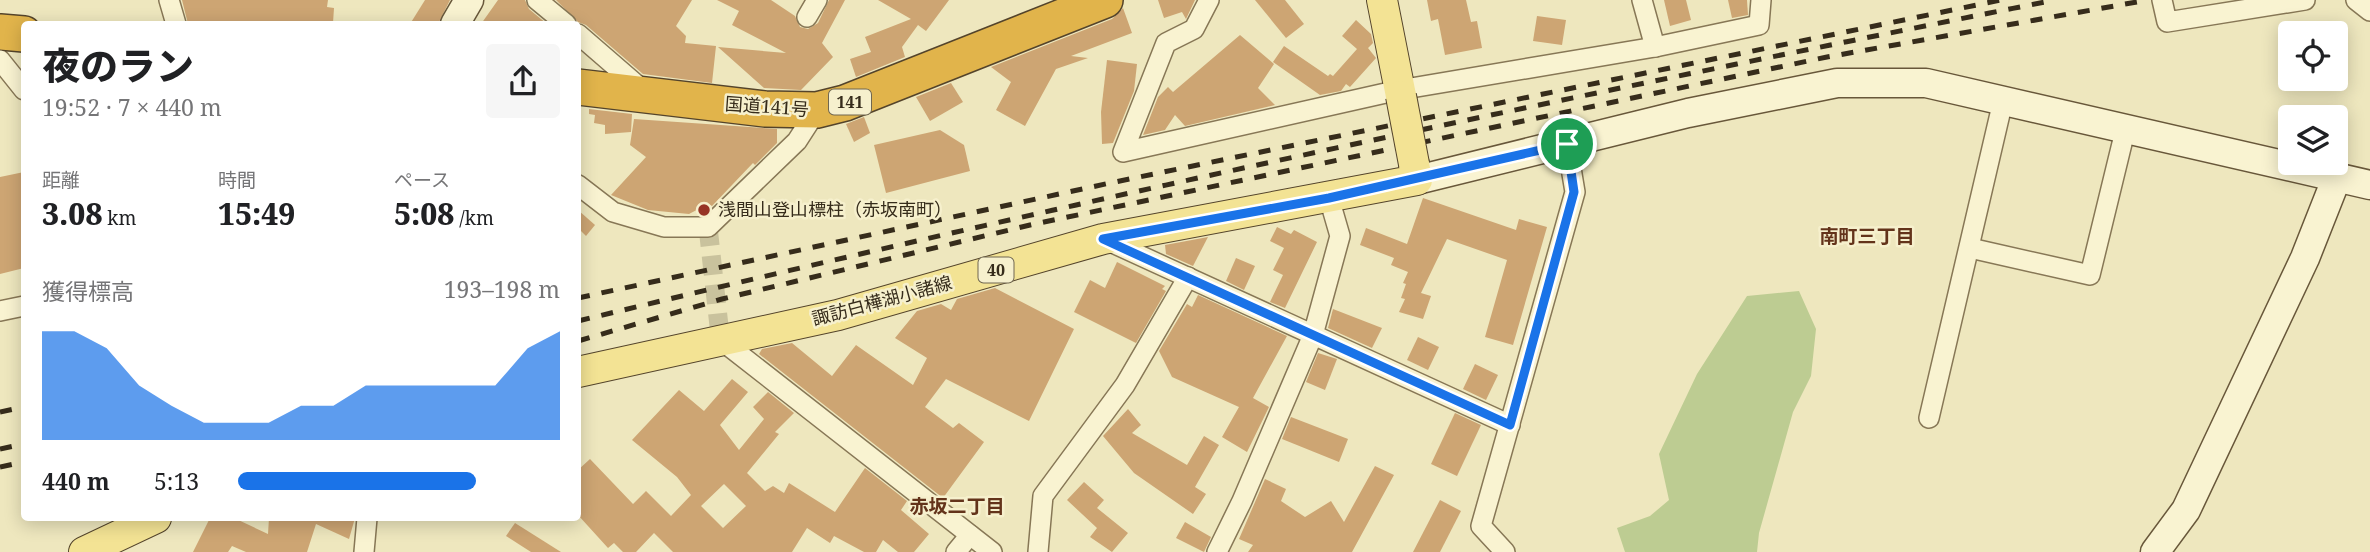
<!DOCTYPE html>
<html lang="ja">
<head>
<meta charset="utf-8">
<style>
	:root { --surface:#fff; --page:#f6f6f6; --text:#202124; --muted:#757577; --accent:#1a73e8 }
	body { margin:0; font-family:"Noto Serif","Noto Sans JP",serif; background:var(--page); color:var(--text); height:100vh; display:flex; flex-direction:column; font-size:26px; white-space:nowrap }
	* { box-sizing:border-box; margin:0 }
	p { font-size:23px; color:var(--muted) }
	.icon { flex:none; width:38px; height:38px; fill:none; stroke:currentColor; stroke-width:2; stroke-linecap:round; stroke-linejoin:round }
	.map { position:relative; flex:1; overflow:hidden }
	.panel { position:absolute; left:21px; top:21px; width:560px; height:500px; display:flex; flex-direction:column; background:var(--surface); border-radius:7px; box-shadow:0 4px 18px #0003 }
	.panel>* { flex:none }
	.controls { position:absolute; left:2278px; top:21px; display:grid; gap:14px }
	.controls a { display:grid; place-items:center; width:70px; height:70px; border-radius:7px; background:var(--surface); box-shadow:0 4px 18px #0003; font-size:35px }
	.pin { position:absolute; display:grid; place-items:center; width:60px; height:60px; color:#fff; margin:-30px; border:4px solid #fff; border-radius:50%; box-shadow:0 2px 7px #0007 }
	.round { display:grid; place-items:center; flex:none; width:74px; height:74px; border-radius:7px; background:var(--page) }
	.headline { display:flex; align-items:center; justify-content:space-between; height:119px; padding:0 21px }
	h1 { font-size:38px; font-weight:800; line-height:52px }
	.figures { display:grid; grid-template-columns:repeat(3,1fr); gap:10px; height:119px; padding:7px 21px }
	.figures div { display:grid; align-content:center }
	.figures b { font-size:30px; font-weight:800 }
	.figures small { font-size:19px; font-weight:400 }
	.figures p { font-size:19px }
	.chart { height:196px; padding:14px 21px }
	.chart p { display:flex; justify-content:space-between }
	.chart svg { width:100%; height:126px; margin-top:7px; fill:var(--accent); opacity:.7 }
	ul { padding:0 21px; list-style:none; font-size:23px }
	li { display:grid; grid-template-columns:112px 84px 1fr; align-items:center; height:52px }
	li i { height:18px; border-radius:9px; background:var(--accent) }
	.map>svg:first-child { display:block }
	.green { fill:#bdcc92 }
	.building { fill:#cda573; fill-rule:evenodd }
	.lines { fill:none; stroke-linecap:round; stroke-linejoin:round }
	.street-tunnel { stroke:#c9c29d; stroke-width:19; stroke-dasharray:19 10; stroke-linecap:butt }
	.street-casing { stroke:#877756; stroke-width:22 }
	.secondary-casing { stroke:#68573a; stroke-width:31 }
	.primary-casing { stroke:#54442b; stroke-width:32 }
	.highway-casing { stroke:#54442b; stroke-width:38 }
	.street { stroke:#f9f3d1; stroke-width:19 }
	.secondary { stroke:#f9f3d1; stroke-width:28 }
	.primary { stroke:#f3e394; stroke-width:30 }
	.highway { stroke:#e1b44b; stroke-width:35 }
	.rail { stroke:#362c1b; stroke-width:5; stroke-dasharray:12 12; stroke-linecap:butt }
	.primary-bridge-casing { stroke:#54442b; stroke-width:32; stroke-linecap:butt }
	.primary-bridge { stroke:#f3e394; stroke-width:30 }
	.route-casing { stroke:#fff; stroke-width:14 }
	.route { stroke:#1a73e8; stroke-width:9 }
	.poi-dot { fill:#973425; stroke:#f6f0cd; stroke-width:2.5 }
	.labels { text-anchor:middle; stroke-width:5; stroke-linejoin:round; paint-order:stroke }
	.shield { fill:#f6f0cd; stroke:#706750; stroke-width:2 }
	.shield-label { font-size:16px; font-weight:bold; fill:#362c1b }
	.street-label { font-size:18px; fill:#362c1b; stroke:#f6f0cd }
	.poi-label { font-size:18px; fill:#362c1b; stroke:#f6f0cd; text-anchor:start }
	.neighbourhood-label { font-size:19px; font-weight:bold; fill:#63331a; stroke:#f6f0cd }
</style>
</head>
<body>
<div class="map">
<svg width="2370" height="552" viewBox="0 0 2370 552">
	<rect width="100%" height="100%" fill="#eee7be"/>
	<polygon class="green" points="1799,291 1816,329 1811,376 1793,412 1759,533 1757,552 1625,552 1617,528 1650,516 1669,500 1659,454 1697,374 1747,296"/>
	<g class="building">
		<polygon points="182,0 328,0 327,7 334,8 333,23 325,24 188,24"/>
		<polygon points="425,0 450,0 438,24 410,24"/>
		<polygon points="498,0 525,0 529,9 547,24 481,24"/>
		<polygon points="556,0 692,0 676,26 686,36 685,43 716,46 712,83 643,74 586,25 578,22"/>
		<polygon points="717,0 771,0 795,16 800,27 808,29 818,23 829,0 845,0 822,43 833,57 801,90 764,88 718,47 786,53 732,25 739,11"/>
		<polygon points="878,0 949,0 926,31 918,25 902,47 905,57 856,77 850,59 871,52 865,37 911,19"/>
		<polygon points="1158,0 1195,0 1186,19 1182,12 1164,18"/>
		<polygon points="1255,0 1285,0 1304,24 1286,38"/>
		<polygon points="1427,0 1466,0 1471,22 1477,21 1482,48 1445,55 1438,19 1431,21"/>
		<polygon points="1664,0 1686,0 1691,20 1670,26"/>
		<polygon points="1728,0 1747,0 1748,15 1732,18"/>
		<polygon points="1123,8 1132,33 1071,56 1088,58 1056,69 1025,126 996,110 1011,82 991,67 1112,19"/>
		<polygon points="1537,16 1566,20 1562,45 1533,41"/>
		<polygon points="1356,20 1371,34 1373,43 1368,48 1376,58 1350,87 1346,84 1341,91 1320,95 1273,62 1284,46 1328,76 1330,74 1333,76 1357,49 1342,36"/>
		<polygon points="1240,35 1274,64 1258,88 1275,105 1185,126 1175,115 1165,130 1143,135 1158,97 1168,87 1173,92"/>
		<polygon points="1107,60 1137,64 1134,91 1113,143 1102,144 1101,112"/>
		<polygon points="951,83 963,102 930,121 916,97"/>
		<polygon points="589,109 632,114 631,132 605,134 605,125 594,123 595,115 589,114"/>
		<polygon points="864,117 870,133 854,142 846,124"/>
		<polygon points="634,119 777,129 777,143 755,165 753,163 712,206 708,204 689,214 648,210 611,195 646,157 630,145"/>
		<polygon points="940,130 964,145 970,171 886,193 874,145"/>
		<polygon points="24,172 24,268 0,274 0,177"/>
		<polygon points="1423,198 1516,230 1519,219 1547,227 1513,345 1485,337 1507,260 1447,239 1421,293 1431,296 1423,319 1399,312 1405,299 1401,298 1406,284 1403,283 1408,272 1391,265 1394,258 1360,245 1366,228 1407,244"/>
		<polygon points="578,210 595,225 586,236 578,228"/>
		<polygon points="1277,227 1291,234 1294,230 1317,242 1285,308 1270,302 1283,275 1273,270 1284,248 1270,241"/>
		<polygon points="1208,237 1193,266 1166,254 1165,245"/>
		<polygon points="1236,258 1255,266 1244,290 1226,281"/>
		<polygon points="1117,262 1165,286 1162,289 1166,291 1136,343 1074,312 1090,280 1105,288"/>
		<polygon points="995,288 1074,329 1029,421 946,379 925,407 953,428 959,423 984,442 943,498 759,354 762,349 792,343 832,376 856,345 913,385 927,358 895,338 917,311 941,304 951,310 957,299"/>
		<polygon points="1198,295 1287,336 1253,398 1269,407 1247,452 1222,437 1239,407 1172,377 1159,351 1187,304 1192,307"/>
		<polygon points="1333,309 1382,328 1372,348 1328,328"/>
		<polygon points="1418,337 1439,347 1428,370 1407,360"/>
		<polygon points="1318,353 1337,359 1325,390 1306,382"/>
		<polygon points="1475,364 1498,375 1486,400 1463,389"/>
		<path d="M 732,379 L 748,392 L 720,425 L 739,450 L 764,419 L 753,407 L 768,392 L 794,413 L 775,432 L 779,434 L 747,473 L 765,491 L 773,486 L 784,493 L 789,483 L 835,512 L 865,468 L 907,501 L 901,510 L 929,534 L 914,552 L 898,552 L 883,540 L 876,552 L 864,552 L 834,536 L 830,543 L 807,528 L 792,552 L 673,552 L 654,533 L 636,552 L 623,552 L 614,543 L 608,548 L 578,515 L 578,470 L 590,459 L 633,504 L 646,491 L 671,516 L 691,495 L 677,477 L 632,440 L 679,390 L 704,411 ZM 724,484 L 746,506 L 723,528 L 701,506 Z"/>
		<polygon points="1128,409 1141,425 1132,433 1187,465 1204,436 1219,445 1195,487 1206,494 1193,514 1134,473 1103,436"/>
		<polygon points="1455,413 1481,425 1457,476 1431,464"/>
		<polygon points="1291,417 1348,439 1339,462 1282,439"/>
		<polygon points="1375,466 1394,475 1352,552 1248,552 1253,545 1239,539 1265,479 1286,489 1281,501 1305,517 1331,501 1344,522"/>
		<polygon points="1084,482 1104,500 1097,508 1128,533 1112,552 1090,537 1097,528 1067,500"/>
		<polygon points="1440,500 1461,511 1440,552 1413,552"/>
		<polygon points="210,518 234,518 268,534 269,518 355,518 349,539 316,524 307,552 246,552 232,546 228,552 193,552"/>
		<polygon points="1185,522 1211,537 1204,552 1176,538"/>
		<polygon points="515,523 561,552 531,552 506,536"/>
	</g>
	<g class="lines">
		<polyline class="street-tunnel" points="708,227 720,335"/>
		<g class="street-casing">
			<g id="street">
				<polyline points="169,0 176,24"/>
				<polyline points="537,0 566,24"/>
				<polyline points="1209,0 1194,29 1166,43 1123,152 1399,90 1655,47 1759,25 1761,0"/>
				<polyline points="1642,0 1655,47"/>
				<polyline points="2162,0 2167,22 2305,0"/>
				<polyline points="2356,0 2370,11"/>
				<polyline points="807,17 817,0"/>
				<polyline points="578,34 645,92"/>
				<polyline points="0,60 24,90"/>
				<polyline points="578,185 613,212 664,227 708,227 797,141 817,110"/>
				<polyline points="1104,239 1510,425"/>
				<polyline points="1970,248 2090,275 2126,127"/>
				<polyline points="0,311 24,306"/>
				<polyline points="720,336 721,340 992,552"/>
				<polyline points="1929,418 2003,101"/>
				<polyline points="364,552 367,518"/>
				<polyline points="956,552 970,535"/>
				<polyline points="1038,552 1043,496 1125,385 1188,277"/>
				<polyline points="1217,552 1242,501 1313,335 1340,236 1329,198"/>
				<polyline points="1505,552 1481,526 1575,192 1567,144"/>
			</g>
		</g>
		<g class="secondary-casing">
			<g id="secondary">
				<polyline points="455,24 469,0"/>
				<polyline points="1417,180 1688,113 1837,83 1926,83 2370,185"/>
				<polyline points="2155,552 2186,510 2305,258 2337,177"/>
			</g>
		</g>
		<g class="primary-casing">
			<g id="primary">
				<polyline points="1382,0 1401,96"/>
				<polyline points="578,372 838,315 1103,239 1417,180 1414,164"/>
				<polyline points="84,552 156,518"/>
			</g>
		</g>
		<g class="highway-casing">
			<g id="highway">
				<polyline points="0,32 24,34"/>
				<polyline points="578,87 765,109 817,110 845,103 1105,0"/>
			</g>
		</g>
		<use href="#street" class="street"/>
		<use href="#secondary" class="secondary"/>
		<use href="#primary" class="primary"/>
		<use href="#highway" class="highway"/>
		<g class="rail">
			<polyline points="578,298 1110,183 2001,0"/>
			<path d="M 578,321 C 1067,202 1561,98 2055,0"/>
			<polyline points="578,341 722,299 1030,225 1827,57 2148,0"/>
			<polyline points="0,412 24,407"/>
			<polyline points="0,449 24,444"/>
			<polyline points="0,467 24,462"/>
		</g>
		<g class="primary-bridge-casing">
			<polyline id="primary-bridge" points="1401,96 1414,164"/>
		</g>
		<use href="#primary-bridge" class="primary-bridge"/>
	</g>
	<g class="lines">
		<g class="route-casing">
			<polygon id="route" points="1567,144 1574,192 1510,425 1103,239 1329,198"/>
		</g>
		<use href="#route" class="route"/>
	</g>
	<circle class="poi-dot" cx="704" cy="210" r="7"/>
	<g class="labels">
		<g class="shield">
			<rect x="829" y="89.5" width="42" height="25" rx="5"/>
			<rect x="978.5" y="257.5" width="35" height="25" rx="5"/>
		</g>
		<g class="shield-label">
			<text x="850" y="108">141</text>
			<text x="996" y="276">40</text>
		</g>
		<g class="street-label">
			<text transform="translate(767 107) rotate(4)" y="6">国道141号</text>
			<text transform="translate(882 301) rotate(-15)" y="6">諏訪白樺湖小諸線</text>
		</g>
		<g class="poi-label">
			<text x="718" y="216">浅間山登山標柱（赤坂南町）</text>
		</g>
		<g class="neighbourhood-label">
			<text x="1867" y="243">南町三丁目</text>
			<text x="957" y="513">赤坂二丁目</text>
		</g>
	</g>
</svg>
<div class="controls">
<a><svg class="icon" aria-label="locate" viewBox="0 0 24 24"><circle cx="12" cy="12" r="6"/><path d="M12 2v4M12 18v4M2 12h4M18 12h4"/></svg></a>
<a><svg class="icon" aria-label="layers" viewBox="0 0 24 24"><path d="M12 4l9 5-9 5-9-5zM3 14l9 5 9-5"/></svg></a>
</div>
<div class="pin" style="left:1567px;top:144px;background:#1e9e55"><svg class="icon" aria-label="arrive" viewBox="0 0 24 24"><path d="M6 21V4h12l-3 4 3 4H6"/></svg></div>
<section class="panel">
<div class="headline"><div><h1>夜のラン</h1><p>19:52 · 7 × 440 m</p></div><a class="round"><svg class="icon" aria-label="share" viewBox="0 0 24 24"><path d="M12 15V3M7 8l5-5 5 5M5 13v7h14v-7"/></svg></a></div>
<div class="figures">
<div><p>距離</p><b>3.08<small> km</small></b></div>
<div><p>時間</p><b>15:49</b></div>
<div><p>ペース</p><b>5:08<small> /km</small></b></div>
</div>
<div class="chart"><p><span>獲得標高</span>193–198 m</p>
<svg viewBox="0 0 160 44" preserveAspectRatio="none"><path d="M0 44V6L10 6L20 12L30 25L40 32L50 38L60 38L70 38L80 32L90 32L100 25L110 25L120 25L130 25L140 25L150 12L160 6V44z"/></svg>
</div>
<ul>
<li><b>440 m</b>5:13<i style="width:74%"></i></li>
</ul>
</section>
</div>
</body>
</html>
